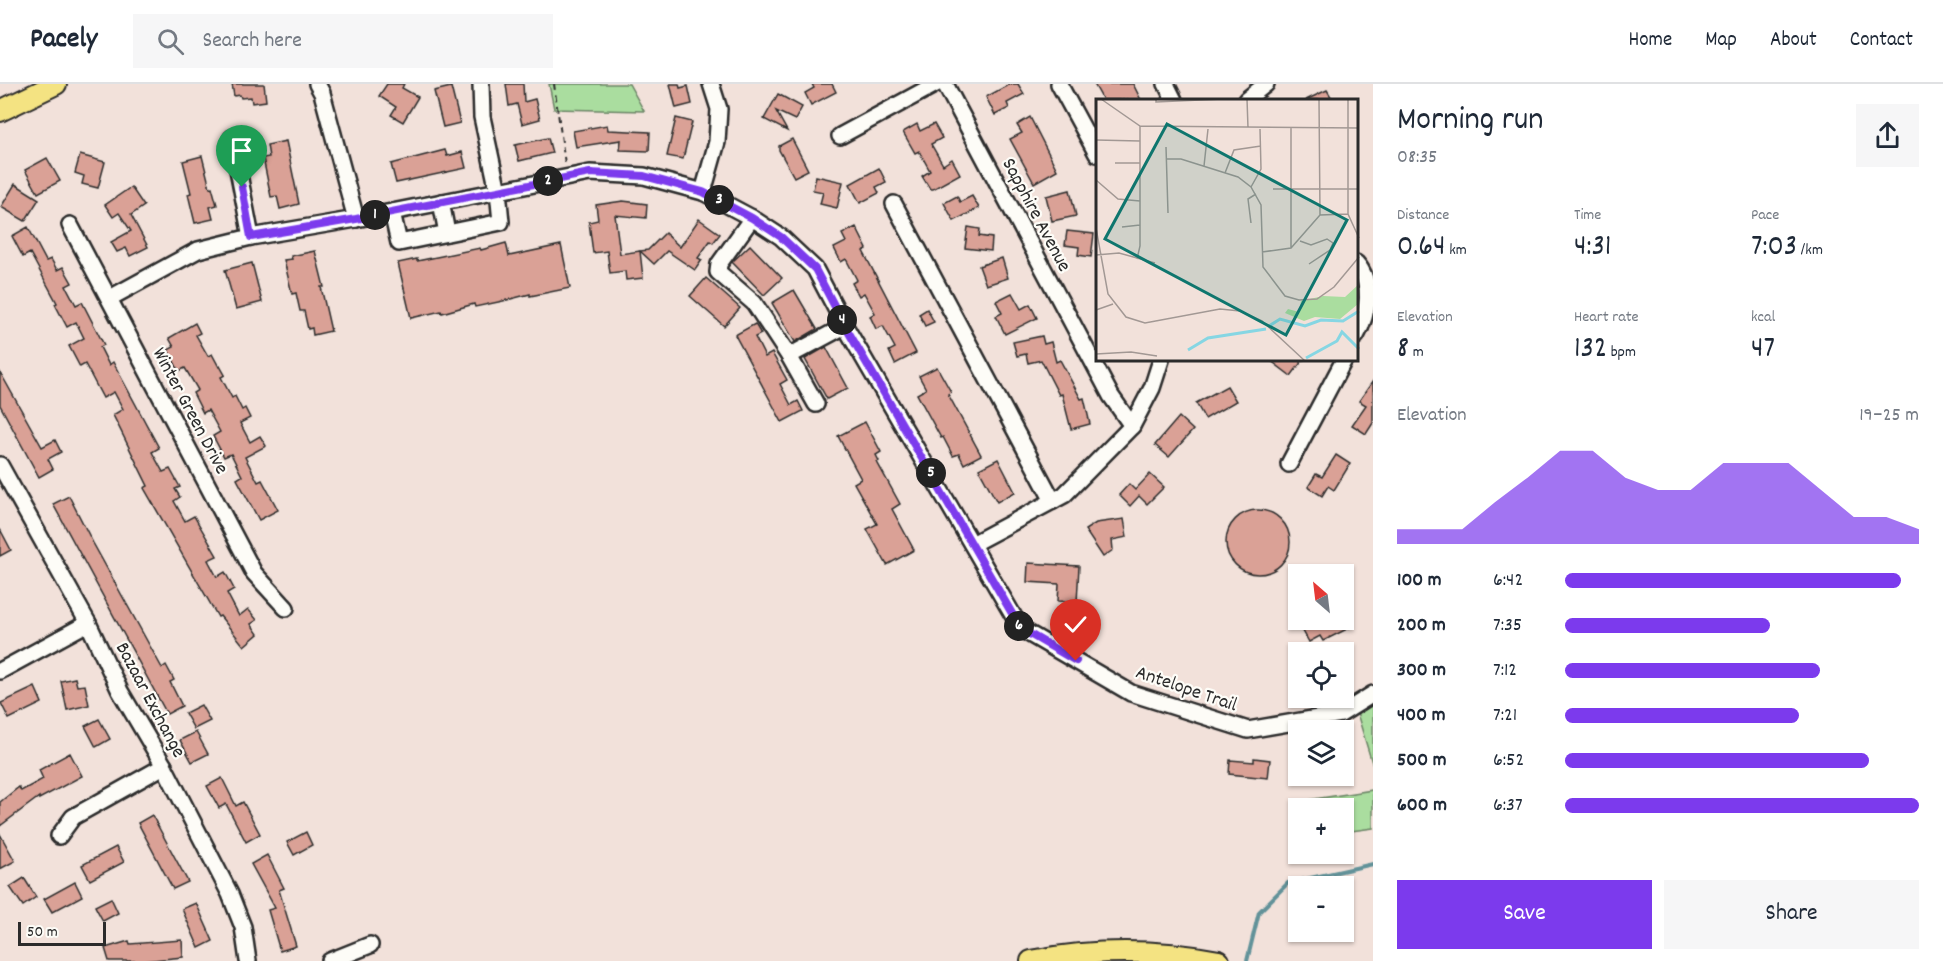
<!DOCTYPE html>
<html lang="en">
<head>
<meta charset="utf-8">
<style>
	:root { --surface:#fff; --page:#f6f6f7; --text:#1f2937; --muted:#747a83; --line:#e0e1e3; --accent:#7c3aed }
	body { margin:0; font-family:Dekko,sans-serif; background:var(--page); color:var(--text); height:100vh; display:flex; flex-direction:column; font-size:22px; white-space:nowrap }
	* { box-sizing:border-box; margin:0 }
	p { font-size:20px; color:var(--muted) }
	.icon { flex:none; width:33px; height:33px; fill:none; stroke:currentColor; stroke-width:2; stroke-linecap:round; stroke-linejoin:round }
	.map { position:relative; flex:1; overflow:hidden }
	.drawer { display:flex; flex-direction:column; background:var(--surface); width:570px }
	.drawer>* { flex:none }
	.needle { width:39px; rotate:332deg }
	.fabs { position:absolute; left:1288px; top:480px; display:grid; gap:12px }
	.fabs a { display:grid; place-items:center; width:66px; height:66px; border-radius:0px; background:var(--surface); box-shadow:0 2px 4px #0004; font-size:30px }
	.scale { position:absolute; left:18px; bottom:15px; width:88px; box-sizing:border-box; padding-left:6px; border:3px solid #2b2b2b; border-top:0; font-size:16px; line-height:21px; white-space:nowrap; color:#2b2b2b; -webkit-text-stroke:4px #fdfcf7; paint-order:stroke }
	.pin { position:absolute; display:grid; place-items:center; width:51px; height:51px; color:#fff; margin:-62px -26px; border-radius:50% 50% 50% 0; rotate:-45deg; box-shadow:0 0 6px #0007 }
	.pin .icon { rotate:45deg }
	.km { position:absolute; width:30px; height:30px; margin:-15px; border-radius:50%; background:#222; color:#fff; font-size:16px; line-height:30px; text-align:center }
	.round { display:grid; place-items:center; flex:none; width:63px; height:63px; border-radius:0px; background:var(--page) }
	.overview { display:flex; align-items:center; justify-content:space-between; height:102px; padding:0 24px }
	h1 { font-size:33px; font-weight:600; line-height:45px }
	.metrics { display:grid; grid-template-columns:repeat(3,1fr); gap:9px; height:102px; padding:6px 24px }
	.metrics div { display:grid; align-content:center }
	.metrics b { font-size:30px; font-weight:600 }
	.metrics small { font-size:16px; font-weight:400 }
	.metrics p { font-size:16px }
	.chart { height:168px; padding:12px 24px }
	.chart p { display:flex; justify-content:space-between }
	.chart svg { width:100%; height:108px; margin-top:6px; fill:var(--accent); opacity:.7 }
	.action { display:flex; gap:12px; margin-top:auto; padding:12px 24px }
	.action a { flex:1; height:69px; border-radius:0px; background:var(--accent); color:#fff; font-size:24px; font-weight:600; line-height:69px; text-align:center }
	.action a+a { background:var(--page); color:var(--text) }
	ul { padding:0 24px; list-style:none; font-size:20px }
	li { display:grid; grid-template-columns:96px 72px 1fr; align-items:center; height:45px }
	li i { height:15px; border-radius:8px; background:var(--accent) }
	header { display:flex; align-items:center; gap:36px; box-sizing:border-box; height:84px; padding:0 30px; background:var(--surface); border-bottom:2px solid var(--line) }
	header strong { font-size:28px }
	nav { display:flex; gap:33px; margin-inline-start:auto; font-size:21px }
	.search { width:420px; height:54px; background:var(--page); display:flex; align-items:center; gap:15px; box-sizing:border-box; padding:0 21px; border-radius:0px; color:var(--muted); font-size:22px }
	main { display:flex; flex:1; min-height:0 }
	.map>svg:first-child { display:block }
	.green { fill:#aadd9f; stroke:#6a8465; stroke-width:1.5 }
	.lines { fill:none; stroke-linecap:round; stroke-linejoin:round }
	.stream { stroke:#629299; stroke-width:4 }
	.building { fill:#daa196; stroke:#2b2b2b; stroke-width:1.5 }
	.minor-casing { stroke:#2b2b2b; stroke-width:20 }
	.major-casing { stroke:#2b2b2b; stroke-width:24 }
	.path { stroke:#2b2b2b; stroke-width:2; stroke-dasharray:6 4.5; stroke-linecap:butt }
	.minor { stroke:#fdfcf7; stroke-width:15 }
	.major { stroke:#f4e382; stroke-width:20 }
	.route-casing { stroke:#fff; stroke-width:12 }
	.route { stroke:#7c3aed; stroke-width:8 }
	.labels { text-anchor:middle; stroke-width:4.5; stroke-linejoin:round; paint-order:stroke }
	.street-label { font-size:20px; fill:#2b2b2b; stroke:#fdfcf7 }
	.inset-river { fill:none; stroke:#86d6e3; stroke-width:3 }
	.inset-road { fill:none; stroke:#a29894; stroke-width:1.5 }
	.view { fill:#0f766e; fill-opacity:0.15; stroke:#0f766e; stroke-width:3 }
	.inset-edge { fill:none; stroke:#2b2b2b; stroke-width:3 }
</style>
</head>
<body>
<header>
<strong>Pacely</strong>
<div class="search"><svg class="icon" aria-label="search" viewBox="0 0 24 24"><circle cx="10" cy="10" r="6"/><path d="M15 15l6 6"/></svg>Search here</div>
<nav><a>Home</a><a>Map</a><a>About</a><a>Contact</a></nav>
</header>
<main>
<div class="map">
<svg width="1373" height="877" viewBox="0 0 1373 877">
	<rect width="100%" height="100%" fill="#f2e1da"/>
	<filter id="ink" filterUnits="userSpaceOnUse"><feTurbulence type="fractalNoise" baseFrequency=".0167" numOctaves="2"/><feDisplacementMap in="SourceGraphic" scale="12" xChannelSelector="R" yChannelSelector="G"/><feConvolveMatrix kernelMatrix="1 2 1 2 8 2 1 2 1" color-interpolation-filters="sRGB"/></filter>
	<g filter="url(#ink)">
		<g class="green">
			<polygon points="549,0 629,0 644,27 554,25"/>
			<polygon points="1373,620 1373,682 1357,629"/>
			<polygon points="1373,706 1373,744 1344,748 1344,724 1302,724 1302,717"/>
		</g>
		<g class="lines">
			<polyline class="stream" points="1247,877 1259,828 1288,799 1373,780"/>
		</g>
		<g class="building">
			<polygon points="232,0 264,0 266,17 252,19 251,13 241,14 240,11 234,12"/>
			<polygon points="387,0 404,0 402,4 418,13 403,38 391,31 396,23 379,12"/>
			<polygon points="506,0 523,0 524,18 535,15 540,35 522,40 517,20 509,22"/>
			<polygon points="670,0 679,0 680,4 688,2 692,20 676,24"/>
			<polygon points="812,0 832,0 836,8 811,21 805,9 814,4"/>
			<polygon points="1010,0 1018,0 1024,10 1007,19 1009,24 995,31 986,13"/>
			<polygon points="1094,0 1133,0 1141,16 1103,16"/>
			<polygon points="451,3 460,39 443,43 434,7"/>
			<polygon points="1327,6 1333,16 1306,16"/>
			<polygon points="778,10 802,23 795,36 776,27 787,47 764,35"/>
			<polygon points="1030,33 1057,86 1034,99 1010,55 1022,49 1017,41"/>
			<polygon points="676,34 692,38 683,75 667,72"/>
			<polygon points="917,40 920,47 934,40 942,54 931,60 943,81 952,75 960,90 933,105 930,105 922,92 930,87 919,67 915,69 903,48"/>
			<polygon points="607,41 608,46 650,48 649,67 620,66 621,56 576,63 573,47"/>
			<polygon points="548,54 552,69 519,77 515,61"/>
			<polygon points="792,55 808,86 794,93 779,66 779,62"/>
			<polygon points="286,57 299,120 280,125 277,112 271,113 263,74 269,73 267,61"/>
			<polygon points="445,66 447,72 462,68 466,84 396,99 391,80"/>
			<polygon points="80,71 105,78 98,104 82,100 84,92 75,89"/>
			<polygon points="202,72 210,104 212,103 217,121 210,123 213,135 195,139 188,110 191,109 183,77"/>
			<polygon points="47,74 60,97 38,109 25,86"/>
			<polygon points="879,84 886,98 876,103 879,109 860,119 850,100"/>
			<polygon points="816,92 843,98 837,124 820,120 823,108 813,106"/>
			<polygon points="15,100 39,115 25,137 1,123"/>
			<polygon points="131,103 144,122 131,131 148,163 130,172 126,164 117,168 111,158 131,147 119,129 113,133 105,121"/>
			<polygon points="1070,106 1076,132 1052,137 1046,112"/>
			<polygon points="957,112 960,118 972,112 979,124 954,137 944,119"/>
			<polygon points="623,117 647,120 646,134 615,131 620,170 640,167 643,194 626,196 625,187 610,189 607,167 593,169 589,138 598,136 596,121"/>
			<polygon points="699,135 720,150 713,159 710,157 698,174 702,176 695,186 667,167 654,180 640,167 648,166 665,149 680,163"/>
			<polygon points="28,143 46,177 51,175 57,186 63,183 72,199 66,202 76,221 82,218 104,261 100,263 109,281 113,278 159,364 152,368 163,388 170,385 180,403 175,405 180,413 174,417 185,437 194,432 217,472 208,476 217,493 225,488 234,505 227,509 239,532 248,525 257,536 251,540 258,550 244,562 220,532 218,533 144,404 148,402 113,331 123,325 114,308 103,314 85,280 80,283 69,262 84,254 76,238 67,243 55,220 57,219 30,169 23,173 12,152"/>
			<polygon points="856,143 867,165 863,167 916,269 895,280 889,267 895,264 883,242 876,245 870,232 875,229 864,209 859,212 852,199 857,196 846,175 841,178 834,164 846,158 842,150"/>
			<polygon points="968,143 980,145 979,152 992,154 991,167 965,164"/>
			<polygon points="1067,147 1094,150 1091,173 1078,171 1079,163 1065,161"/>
			<polygon points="506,159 509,172 561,161 570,204 530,212 530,210 503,217 475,223 474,220 442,229 441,227 411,234 398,179 417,175 417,177 480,164 481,166"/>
			<polygon points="750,161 782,194 764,211 732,178"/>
			<polygon points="315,167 324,203 321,203 331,247 313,251 312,244 308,245 304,227 300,227 296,209 292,210 284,176 292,175 291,172"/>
			<polygon points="1002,174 1008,194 986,201 979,182"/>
			<polygon points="252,179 262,218 236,225 225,186"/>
			<polygon points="706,194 740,224 724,242 690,212"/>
			<polygon points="794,206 817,245 795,258 772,219"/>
			<polygon points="1012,209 1021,225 1030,220 1037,234 1005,250 996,232 1002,229 996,217"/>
			<polygon points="927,225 934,238 925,242 919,230"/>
			<polygon points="195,239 200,249 196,251 208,272 212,270 219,283 220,282 225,291 221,293 232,314 235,312 242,326 245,324 250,334 240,339 250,358 260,352 266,362 245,373 258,398 262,396 278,426 259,436 237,395 242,392 231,370 224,373 213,352 220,348 208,326 203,329 193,309 198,306 185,284 179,287 168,266 174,263 169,254"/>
			<polygon points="755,240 761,250 755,253 765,273 772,269 787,296 780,300 791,321 798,317 803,327 782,338 735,251"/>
			<polygon points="1042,252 1044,260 1051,258 1056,278 1060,276 1081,315 1084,314 1090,340 1071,345 1062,310 1059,311 1041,276 1028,279 1026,270 1017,272 1013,258"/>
			<polygon points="826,263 848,304 827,315 805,275"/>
			<polygon points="1270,276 1303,276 1291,292"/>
			<polygon points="937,283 951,308 948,310 981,371 964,380 959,370 953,372 943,353 941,354 917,310 926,305 919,292"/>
			<polygon points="0,288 42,363 55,356 61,368 48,375 53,385 39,393 0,321"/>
			<polygon points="1373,297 1373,339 1366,350 1352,341 1366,321 1359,317"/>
			<polygon points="1227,302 1236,317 1205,335 1196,319"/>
			<polygon points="1179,333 1193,346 1169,373 1155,361"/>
			<polygon points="865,338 881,368 876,371 879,377 877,378 900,420 892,425 914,466 887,481 867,445 877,440 854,399 861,395 838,352"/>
			<polygon points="1336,371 1350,380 1334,406 1328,402 1322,412 1308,403 1316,390 1322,393"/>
			<polygon points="998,375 1015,408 997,418 979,385"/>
			<polygon points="1150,390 1164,403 1147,420 1139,412 1130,422 1119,411 1129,400 1135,406"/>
			<polygon points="69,412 93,459 162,584 166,581 174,596 170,598 182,622 167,630 53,420"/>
			<circle cx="1258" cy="458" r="32"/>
			<polygon points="1124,435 1127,453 1112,456 1113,466 1103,473 1085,446 1096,439"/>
			<polygon points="0,445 11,466 0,472"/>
			<polygon points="1028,479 1079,482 1077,518 1058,517 1059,500 1027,498"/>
			<polygon points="1331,536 1344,536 1349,544 1323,557 1320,552 1309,558 1303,547 1312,542 1313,545"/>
			<polygon points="75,594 77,602 85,601 89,621 67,626 61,597"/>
			<polygon points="35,603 42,619 9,635 1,619"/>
			<polygon points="201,621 210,637 194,645 185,629"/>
			<polygon points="99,635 110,655 96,663 85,642"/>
			<polygon points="196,648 208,670 192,678 180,656"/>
			<polygon points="70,669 82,692 39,715 39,713 0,742 0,718 19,703 21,707 43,695 39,686"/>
			<polygon points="1254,674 1270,676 1268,694 1229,690 1230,676 1254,678"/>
			<polygon points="222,694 236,722 243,718 260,750 246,758 226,720 219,724 207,702"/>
			<polygon points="152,731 188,798 173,805 138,739"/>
			<polygon points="306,748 312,761 294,771 287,758"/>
			<polygon points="0,750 15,777 0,785"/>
			<polygon points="116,763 124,778 90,796 82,781"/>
			<polygon points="267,771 284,804 279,806 296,862 280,867 268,826 275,824 251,780"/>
			<polygon points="24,794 36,813 23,822 10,803"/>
			<polygon points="75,798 82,812 52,828 44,815"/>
			<polygon points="111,814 118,829 103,837 95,822"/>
			<polygon points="196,819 213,857 199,864 182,825"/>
			<polygon points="182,856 183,873 143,877 109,877 105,864 129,857 130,860"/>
		</g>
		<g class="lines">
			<g class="minor-casing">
				<g id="minor">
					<polyline points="317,0 322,9 356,135"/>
					<polyline points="945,0 1111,312 1132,342"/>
					<polyline points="1059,0 1097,70"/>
					<polyline points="1166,0 1174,16"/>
					<polyline points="1246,16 1266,0"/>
					<polyline points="840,52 936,0"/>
					<polyline points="232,54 251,153"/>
					<polyline points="703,108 717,58 719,25 711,0"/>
					<polyline points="441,118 447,149"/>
					<polyline points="894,120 1053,417"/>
					<polyline points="392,128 399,159 501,138 498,107 482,33 481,0"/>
					<polyline points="752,134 719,180 718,188 754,219 789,272 816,320"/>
					<polyline points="70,141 254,489 286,524"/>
					<path d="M 1356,179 C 1373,198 1369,229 1356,252"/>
					<polyline points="110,214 198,166 251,153 356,135 590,89 644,92 703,108 752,134 781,153 815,185 845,242 1021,545 1131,609 1248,646 1341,630 1373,610"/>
					<polyline points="789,272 845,242"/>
					<polyline points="1289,380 1344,276"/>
					<polyline points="0,381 88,539 120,607 164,682 230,810 243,843 248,877"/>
					<polyline points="972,460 1064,411 1132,342 1152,304 1161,276"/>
					<polyline points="0,587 88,539"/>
					<polyline points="59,752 73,733 164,682"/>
					<polyline points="330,877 370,861"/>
				</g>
			</g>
			<g class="major-casing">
				<g id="major">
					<polyline points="0,27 56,0"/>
					<path d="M 1031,877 C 1094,865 1156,865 1219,877"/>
				</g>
			</g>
			<polyline class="path" points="554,0 565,80"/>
			<use href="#minor" class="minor"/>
			<use href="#major" class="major"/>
		</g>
	</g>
	<g class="lines" filter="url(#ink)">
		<g class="route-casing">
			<polyline id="route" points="242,103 251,153 356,135 590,89 644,92 703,108 752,134 781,153 815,185 845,242 1021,545 1076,577"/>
		</g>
		<use href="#route" class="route"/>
	</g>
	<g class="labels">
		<g class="street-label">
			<text transform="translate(1038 130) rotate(62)" y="7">Sapphire Avenue</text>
			<text transform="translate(192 326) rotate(62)" y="7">Winter Green Drive</text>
			<text transform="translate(1187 603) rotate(19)" y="7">Antelope Trail</text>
			<text transform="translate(152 615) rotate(62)" y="7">Bazaar Exchange</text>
		</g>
	</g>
	<g transform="translate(1096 15)">
		<rect width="262" height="262" fill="#f2e1da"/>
		<path d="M 262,186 L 262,205 L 244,220 L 219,218 L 208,222 L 189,214 L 192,210 L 203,213 L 205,202 L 227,197 L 249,198 Z" fill="#aadd9f"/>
		<path class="inset-river" d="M 173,227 L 184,220 L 209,227 L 225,221 L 247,222 L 263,212M 92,251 L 112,239 L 170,230M 210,259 L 241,242 L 246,233 L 263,250"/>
		<path class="inset-road" d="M 5,0 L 44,27 L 263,29M 60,0 L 60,3 L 127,0M 151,0 L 152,29M 223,0 L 224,116M 252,0 L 252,115 L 263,139M 195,29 L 195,149M 0,41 L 44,42M 70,48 L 72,114M 70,60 L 85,60 L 142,78 L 155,88 L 165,106 L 167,168 L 189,197 L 203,201 L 221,200 L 238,188 L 263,158M 19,64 L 44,64M 108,67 L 112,30M 129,74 L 138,51 L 165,47M 0,81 L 22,100 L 44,102M 155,88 L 165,70 L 164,30M 177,90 L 263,90M 155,124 L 152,100 L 160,95M 26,128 L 44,126M 0,129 L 12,195 L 30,218 L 49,224 L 124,210 L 144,212 L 166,222 L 209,262M 204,142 L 215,146 L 231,140 L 237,144 L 234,151 L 213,165M 166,153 L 195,149 L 224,116 L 252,115M 0,156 L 23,154 L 59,164M 41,160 L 44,147 L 44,27M 0,211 L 17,205M 0,255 L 35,253 L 61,257M 124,262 L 148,262"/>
		<path class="view" d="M 71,25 L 251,121 L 190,236 L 9,140 Z"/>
		<rect width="262" height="262" class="inset-edge"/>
	</g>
</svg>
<div class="fabs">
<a><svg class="needle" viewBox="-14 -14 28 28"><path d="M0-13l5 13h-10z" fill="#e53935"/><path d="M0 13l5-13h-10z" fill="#747a83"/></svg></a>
<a><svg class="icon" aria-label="locate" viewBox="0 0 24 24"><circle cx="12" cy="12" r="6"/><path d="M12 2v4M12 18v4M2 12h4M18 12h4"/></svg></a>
<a><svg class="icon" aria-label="layers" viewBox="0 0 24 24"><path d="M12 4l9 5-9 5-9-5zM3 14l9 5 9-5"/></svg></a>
<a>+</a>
<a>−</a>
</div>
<div class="scale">50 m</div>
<div class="pin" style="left:242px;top:103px;background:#1e9e55"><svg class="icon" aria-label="arrive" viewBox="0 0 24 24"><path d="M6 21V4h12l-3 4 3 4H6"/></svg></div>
<div class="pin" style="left:1076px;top:577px;background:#d93025"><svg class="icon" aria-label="check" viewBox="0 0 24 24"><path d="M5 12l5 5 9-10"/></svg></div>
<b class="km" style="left:375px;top:131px">1</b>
<b class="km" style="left:548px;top:97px">2</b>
<b class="km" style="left:719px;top:116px">3</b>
<b class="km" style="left:842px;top:236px">4</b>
<b class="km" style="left:931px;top:389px">5</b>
<b class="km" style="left:1019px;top:542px">6</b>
</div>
<section class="drawer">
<div class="overview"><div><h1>Morning run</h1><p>08:35</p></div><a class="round"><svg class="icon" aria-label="share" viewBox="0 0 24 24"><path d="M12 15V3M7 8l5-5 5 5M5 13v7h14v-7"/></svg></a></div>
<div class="metrics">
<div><p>Distance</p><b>0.64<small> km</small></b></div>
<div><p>Time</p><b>4:31</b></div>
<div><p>Pace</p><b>7:03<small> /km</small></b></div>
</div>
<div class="metrics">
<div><p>Elevation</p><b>8<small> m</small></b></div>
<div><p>Heart rate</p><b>132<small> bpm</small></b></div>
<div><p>kcal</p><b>47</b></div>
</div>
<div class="chart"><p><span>Elevation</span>19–25 m</p>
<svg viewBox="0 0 160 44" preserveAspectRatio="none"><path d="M0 44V38L10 38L20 38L30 27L40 17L50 6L60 6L70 17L80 22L90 22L100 11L110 11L120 11L130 22L140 33L150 33L160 38V44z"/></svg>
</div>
<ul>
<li><b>100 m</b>6:42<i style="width:95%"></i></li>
<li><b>200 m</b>7:35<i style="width:58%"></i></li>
<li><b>300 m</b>7:12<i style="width:72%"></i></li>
<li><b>400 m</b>7:21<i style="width:66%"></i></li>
<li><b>500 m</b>6:52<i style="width:86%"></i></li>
<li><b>600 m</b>6:37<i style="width:100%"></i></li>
</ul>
<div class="action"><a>Save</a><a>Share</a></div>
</section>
</main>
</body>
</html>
